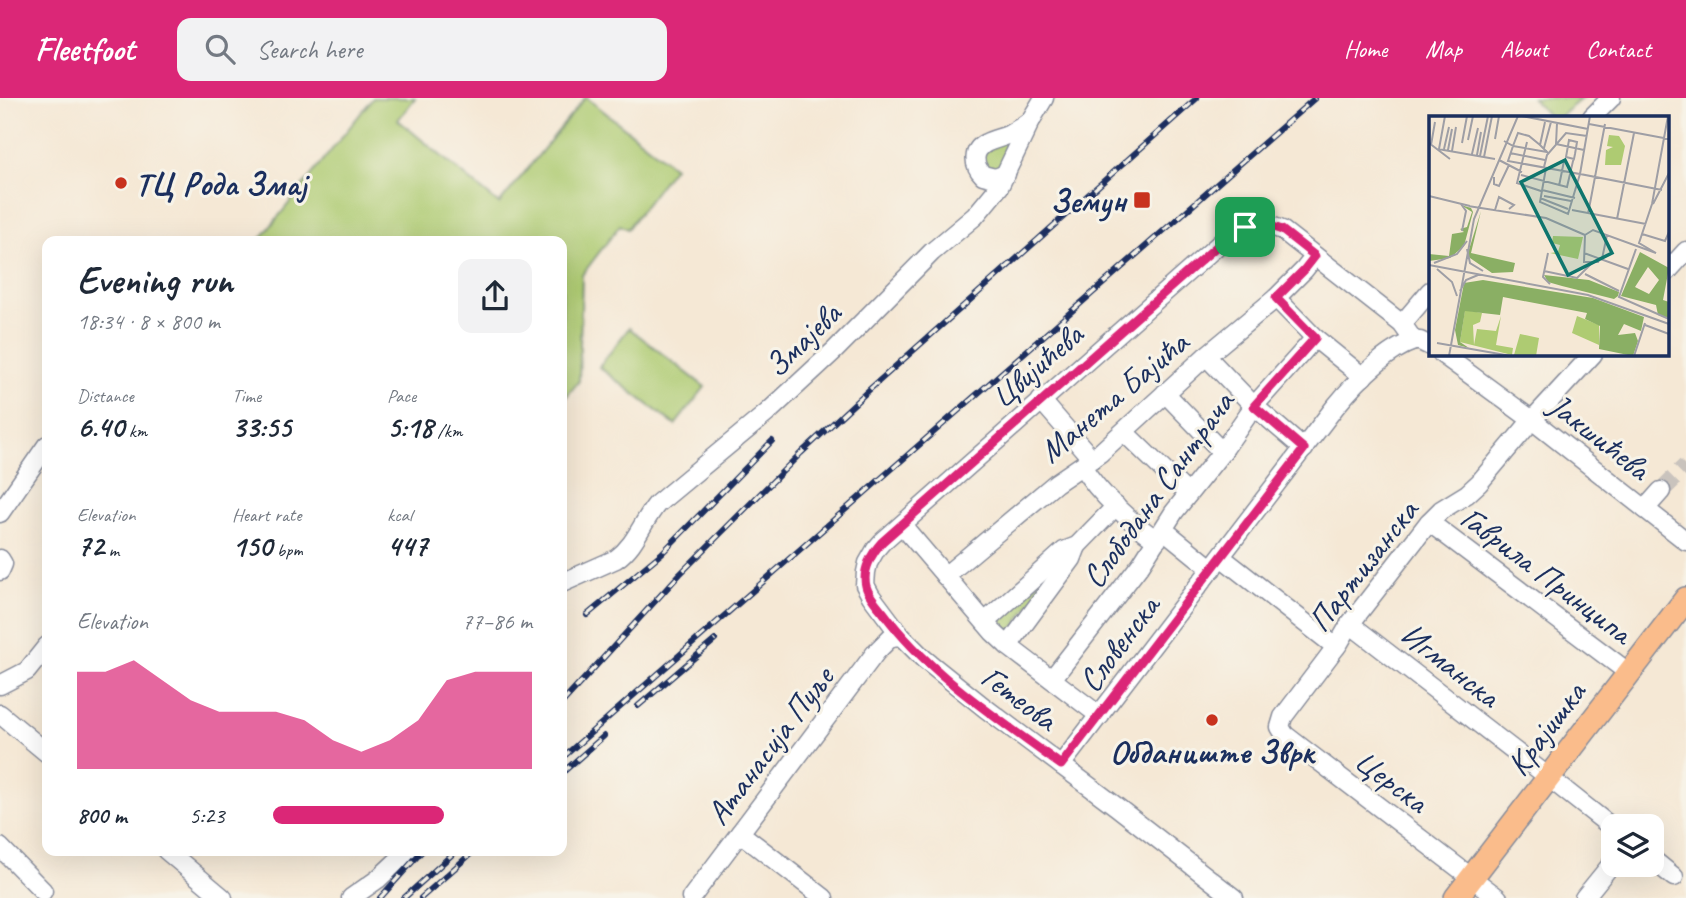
<!DOCTYPE html>
<html lang="en">
<head>
<meta charset="utf-8">
<style>
	:root { --surface:#fff; --page:#f2f2f3; --text:#1f2937; --muted:#747a83; --accent:#db2777 }
	body { margin:0; font-family:Caveat,sans-serif; background:var(--page); color:var(--text); height:100vh; display:flex; flex-direction:column; font-size:26px; white-space:nowrap }
	* { box-sizing:border-box; margin:0 }
	p { font-size:23px; color:var(--muted) }
	.icon { flex:none; width:38px; height:38px; fill:none; stroke:currentColor; stroke-width:2; stroke-linecap:round; stroke-linejoin:round }
	.map { position:relative; flex:1; overflow:hidden }
	.details { position:absolute; left:42px; top:138px; width:525px; height:620px; display:flex; flex-direction:column; background:var(--surface); border-radius:14px; box-shadow:0 7px 28px #0002 }
	.details>* { flex:none }
	.buttons { position:absolute; left:1601px; top:716px; display:grid; gap:14px }
	.buttons a { display:grid; place-items:center; width:63px; height:63px; border-radius:14px; background:var(--surface); box-shadow:0 7px 28px #0002; font-size:35px }
	.pin { position:absolute; display:grid; place-items:center; width:60px; height:60px; color:#fff; margin:-30px; border-radius:14px; box-shadow:0 4px 10px #0006 }
	.round { display:grid; place-items:center; flex:none; width:74px; height:74px; border-radius:14px; background:var(--page) }
	.head { display:flex; align-items:center; justify-content:space-between; height:119px; padding:0 35px }
	h1 { font-size:38px; font-weight:700; line-height:52px }
	.metrics { display:grid; grid-template-columns:repeat(3,1fr); gap:10px; height:119px; padding:7px 35px }
	.metrics div { display:grid; align-content:center }
	.metrics b { font-size:30px; font-weight:700 }
	.metrics small { font-size:19px; font-weight:400 }
	.metrics p { font-size:19px }
	.chart { height:196px; padding:14px 35px }
	.chart p { display:flex; justify-content:space-between }
	.chart svg { width:100%; height:126px; margin-top:7px; fill:var(--accent); opacity:.7 }
	ul { padding:0 35px; list-style:none; font-size:23px }
	li { display:grid; grid-template-columns:112px 84px 1fr; align-items:center; height:52px }
	li i { height:18px; border-radius:9px; background:var(--accent) }
	header { display:flex; align-items:center; gap:42px; box-sizing:border-box; height:98px; padding:0 35px; background:var(--accent); color:#fff }
	header strong { font-size:33px }
	nav { display:flex; gap:38px; margin-inline-start:auto; font-size:24px }
	.search { width:490px; height:63px; background:var(--page); display:flex; align-items:center; gap:18px; box-sizing:border-box; padding:0 24px; border-radius:14px; color:var(--muted); font-size:26px }
	.map>svg:first-child { display:block }
	.green { fill:#aecb72; stroke:#647d68; stroke-width:2 }
	.lines { fill:none; stroke-linecap:round; stroke-linejoin:round }
	.minor-tunnel { stroke:#c9c3bd; stroke-width:18; stroke-dasharray:18 9; stroke-linecap:butt }
	.minor-casing { stroke:#888c9a; stroke-width:21 }
	.major-casing { stroke:#888c9a; stroke-width:26 }
	.minor { stroke:#fff; stroke-width:18 }
	.major { stroke:#fabc8b; stroke-width:23 }
	.rail-casing { stroke:#1b2f5e; stroke-width:6 }
	.rail { stroke:#f7f3e8; stroke-width:3.5; stroke-dasharray:10; stroke-linecap:butt }
	.route-casing { stroke:#fff; stroke-width:14 }
	.route { stroke:#db2777; stroke-width:9 }
	.poi-dot { fill:#c8321e; stroke:#f7f3e8; stroke-width:2.5 }
	.labels { text-anchor:middle; stroke-width:6; stroke-linejoin:round; paint-order:stroke }
	.poi-label { font-size:33px; font-weight:bold; fill:#1b2f5e; stroke:#f7f3e8; text-anchor:start }
	.street-label { font-size:33px; fill:#1b2f5e; stroke:#f7f3e8 }
	.inset-road { fill:none; stroke:#9e9ea5; stroke-width:2 }
	.view { fill:#0f766e; fill-opacity:0.15; stroke:#0f766e; stroke-width:3.5 }
	.inset-edge { fill:none; stroke:#1b2f5e; stroke-width:3.5 }
</style>
</head>
<body>
<header>
<strong>Fleetfoot</strong>
<div class="search"><svg class="icon" aria-label="search" viewBox="0 0 24 24"><circle cx="10" cy="10" r="6"/><path d="M15 15l6 6"/></svg>Search here</div>
<nav><a>Home</a><a>Map</a><a>About</a><a>Contact</a></nav>
</header>
<div class="map">
<svg width="1686" height="800" viewBox="0 0 1686 800">
	<rect width="100%" height="100%" fill="#f7f3e8"/>
	<filter id="ink" filterUnits="userSpaceOnUse"><feTurbulence type="fractalNoise" baseFrequency=".0143" numOctaves="2"/><feDisplacementMap in="SourceGraphic" scale="14" xChannelSelector="R" yChannelSelector="G"/><feConvolveMatrix kernelMatrix="1 2 1 2 8 2 1 2 1" color-interpolation-filters="sRGB"/></filter>
	<filter id="wash" filterUnits="userSpaceOnUse"><feTurbulence type="fractalNoise" baseFrequency=".00686" numOctaves="4" result="noise"/><feDisplacementMap in="SourceGraphic" scale="28" xChannelSelector="R" yChannelSelector="G"/><feGaussianBlur stdDeviation="1.57" result="paint"/><feColorMatrix in="noise" values="0 0 0 0 0 0 0 0 0 0 0 0 0 0 0 0 0 1.4 0 .05"/><feComposite in="paint" operator="in"/></filter>
	<g filter="url(#wash)">
		<rect width="100%" height="100%" fill="#f5e8d5"/>
		<g class="green">
			<polygon points="373,0 415,0 398,22 499,106 585,0 587,0 674,69 627,131 620,127 582,177 579,283 562,304 562,144 259,143"/>
			<polygon points="1532,0 1582,0 1559,19 1549,19"/>
			<polygon points="1004,43 1009,46 1011,56 1002,73 987,75 979,57"/>
			<polygon points="629,230 705,289 675,327 599,269"/>
			<polygon points="1061,461 1012,533 1006,532 998,524"/>
		</g>
	</g>
	<g filter="url(#ink)">
		<g class="lines">
			<polyline class="minor-tunnel" points="1661,393 1686,368"/>
			<g class="minor-casing">
				<g id="minor">
					<polyline points="1592,19 1611,0"/>
					<path d="M 1006,76 L 995,80 L 983,77 C 973,67 972,52 986,45 C 993,41 1001,40 1008,37 C 1017,32 1024,28 1032,21"/>
					<polyline points="1667,174 1686,153"/>
					<polyline points="1276,200 1315,240 1363,279"/>
					<polyline points="1402,226 1430,193"/>
					<polyline points="1442,256 1532,322 1686,443"/>
					<polyline points="1206,258 1254,308 1304,351"/>
					<polyline points="1165,295 1222,354"/>
					<polyline points="1041,302 1092,361"/>
					<polyline points="1124,334 1188,396"/>
					<path d="M 1082,368 C 1099,396 1130,424 1157,442"/>
					<polyline points="1645,411 1661,393"/>
					<polyline points="0,415 47,347"/>
					<polyline points="1429,424 1629,575"/>
					<polyline points="902,427 993,534 1008,548 1100,618"/>
					<polyline points="1164,432 1212,471"/>
					<polyline points="1221,459 1336,549"/>
					<polyline points="0,461 3,466 0,473"/>
					<polyline points="945,478 1056,385 1100,355 1206,258 1276,200 1304,172 1315,158"/>
					<path d="M 562,485 L 616,461 C 636,447 642,424 657,406 L 767,315 L 835,252 L 932,154 L 975,118 L 999,89 L 1032,20 L 1044,0"/>
					<polyline points="985,524 1064,453 1077,448 1116,408"/>
					<polyline points="1350,526 1538,671 1614,731"/>
					<polyline points="1008,548 1072,461 1077,448"/>
					<polyline points="1052,581 1141,466 1174,414 1222,354 1254,308 1315,240"/>
					<polyline points="0,587 27,573 47,548"/>
					<polyline points="0,616 47,655"/>
					<path d="M 1061,667 L 1335,309 C 1355,285 1384,253 1414,243"/>
					<polyline points="740,735 824,800"/>
					<polyline points="0,749 43,793"/>
					<polyline points="166,752 223,800"/>
					<polyline points="1652,761 1674,779"/>
					<polyline points="351,800 378,781 409,752"/>
					<polyline points="691,800 876,554 891,539 901,538"/>
					<path d="M 1234,800 L 1117,709 L 985,610 L 924,561 L 901,538 L 871,498 L 865,487 L 866,474 L 868,465 L 876,451 L 882,444 L 1225,141 C 1247,128 1257,121 1282,132 L 1402,226 L 1414,243 L 1420,243 L 1430,248"/>
					<polyline points="1498,800 1285,637 1280,629 1283,619 1339,545 1350,526 1429,424 1441,412 1467,396 1479,385 1532,322 1593,256"/>
					<polyline points="1584,800 1614,763"/>
				</g>
			</g>
			<g class="major-casing">
				<polyline id="major" points="1456,800 1686,501"/>
			</g>
			<use href="#minor" class="minor"/>
			<use href="#major" class="major"/>
			<g class="rail-casing">
				<g id="rail">
					<polyline points="587,517 662,455 772,343"/>
					<polyline points="562,605 680,476 801,355 870,291 1197,0"/>
					<polyline points="638,608 715,542"/>
					<polyline points="562,660 1315,0"/>
					<polyline points="562,675 604,638"/>
					<polyline points="380,800 423,752"/>
					<polyline points="404,800 457,752"/>
					<polyline points="421,800 475,752"/>
				</g>
			</g>
			<use href="#rail" class="rail"/>
		</g>
	</g>
	<g class="lines" filter="url(#ink)">
		<g class="route-casing">
			<path id="route" d="M 1262,125 L 1282,132 L 1315,158 L 1304,172 L 1276,200 L 1315,240 L 1254,308 L 1304,351 L 1061,667 C 999,621 929,577 883,514 C 877,507 868,497 866,488 C 862,472 872,455 882,444 L 1225,141 L 1245,129 Z"/>
		</g>
		<use href="#route" class="route"/>
	</g>
	<g class="poi-dot">
		<circle cx="121" cy="85" r="7"/>
		<rect x="1133" y="93" width="18" height="18" rx="3.5"/>
		<circle cx="1212" cy="622" r="7"/>
	</g>
	<g class="labels">
		<g class="poi-label">
			<text x="135" y="97">ТЦ Рода Змај</text>
			<text x="1126" y="114" text-anchor="end">Земун</text>
			<text x="1212" y="665" text-anchor="middle">Обданиште Зврк</text>
		</g>
		<g class="street-label">
			<text transform="translate(802 241) rotate(-44)" y="12">Змајева</text>
			<text transform="translate(1036 267) rotate(-41)" y="12">Цвијићева</text>
			<text transform="translate(1113 298) rotate(-40)" y="12">Манета Бајића</text>
			<text transform="translate(1600 338) rotate(38)" y="12">Јакшићева</text>
			<text transform="translate(1157 391) rotate(-54)" y="12">Слободана Сантрача</text>
			<text transform="translate(1362 467) rotate(-52)" y="12">Партизанска</text>
			<text transform="translate(1547 476) rotate(37)" y="12">Гаврила Принципа</text>
			<text transform="translate(1118 545) rotate(-53)" y="12">Словенска</text>
			<text transform="translate(1451 566) rotate(38)" y="12">Игманска</text>
			<text transform="translate(1020 599) rotate(37)" y="12">Гетеова</text>
			<text transform="translate(1545 630) rotate(-53)" y="12">Крајишка</text>
			<text transform="translate(769 647) rotate(-53)" y="12">Атанасија Пуље</text>
			<text transform="translate(1392 682) rotate(37)" y="12">Церска</text>
		</g>
	</g>
	<g transform="translate(1429 18)">
		<rect width="240" height="240" fill="#f5e8d5"/>
		<path d="M 180,19 L 190,20 L 196,30 L 192,49 L 176,49 L 177,34 L 184,31 L 178,30 ZM 124,120 L 154,121 L 149,143 L 121,137 L 129,136 L 131,129 L 123,127 ZM 36,194 L 53,197 L 51,206 L 44,209 L 45,229 L 48,213 L 67,215 L 72,200 L 67,229 L 84,232 L 83,239 L 31,226 ZM 148,200 L 170,209 L 170,229 L 143,217 ZM 91,218 L 110,222 L 107,240 L 85,239 Z" fill="#aecb72"/>
		<path d="M 32,89 L 42,92 L 44,96 L 35,130 L 21,142 L 0,145 L 0,138 L 20,140 L 23,118 L 35,116 L 31,113 L 38,111 L 43,96 ZM 52,95 L 42,137 L 86,147 L 84,156 L 63,157 L 38,140 ZM 211,136 L 240,152 L 234,184 L 240,186 L 240,203 L 229,199 L 227,189 L 192,180 ZM 219,151 L 230,164 L 220,178 L 206,171 ZM 115,159 L 160,164 L 190,176 L 189,180 L 185,183 L 133,170 L 119,166 ZM 54,164 L 164,182 L 215,201 L 212,215 L 195,208 L 189,219 L 206,217 L 209,225 L 204,240 L 170,233 L 171,210 L 156,203 L 158,197 L 74,181 L 71,199 L 36,195 L 31,226 L 40,232 L 29,229 L 26,214 L 35,167 Z" fill="#8aaf64" fill-rule="evenodd"/>
		<path class="inset-road" d="M 93,0 L 159,13M 160,8 L 240,23M 66,23 L 70,0M 39,24 L 44,0M 75,25 L 84,30 L 79,45 L 151,58 L 161,0M 98,26 L 88,67 L 112,75M 0,27 L 21,43M 33,27 L 38,0M 127,28 L 155,34M 127,28 L 128,7M 2,29 L 6,6M 111,29 L 116,6M 115,32 L 122,6M 9,33 L 66,43M 10,33 L 16,0M 15,33 L 20,11M 19,34 L 23,13M 23,35 L 27,11M 118,36 L 84,30 L 89,17 L 100,20 L 111,29 L 119,37M 81,37 L 116,44M 43,38 L 49,12M 48,39 L 52,16M 51,40 L 59,0M 55,41 L 63,0M 70,44 L 93,56M 115,51 L 118,39 L 137,17 L 158,20M 117,52 L 111,86 L 139,98 L 151,58 L 233,74M 92,59 L 138,71 L 144,45 L 145,43 L 146,38 L 148,26 L 140,24 L 137,41 L 145,43M 65,61 L 65,68 L 70,70 L 80,49M 130,70 L 135,45M 113,74 L 146,82M 0,80 L 41,90M 115,80 L 142,85M 111,82 L 139,93M 32,88 L 37,95 L 33,115M 224,88 L 240,57M 39,90 L 117,102 L 156,119M 66,94 L 70,81 L 85,89 L 80,93M 143,94 L 217,108M 159,98 L 176,8M 188,103 L 205,17M 213,118 L 236,125 L 240,116M 156,119 L 164,114 L 227,137 L 210,127 L 223,88 L 239,0M 156,119 L 155,146 L 169,146 L 171,142M 38,133 L 41,147 L 54,155M 207,133 L 190,181 L 240,203M 119,137 L 114,161 L 121,168M 155,137 L 199,153M 173,143 L 178,119M 5,147 L 28,138 L 38,125M 0,149 L 159,179 L 240,208M 8,153 L 23,166 L 28,180M 115,155 L 148,162 L 163,147M 156,158 L 190,175M 31,175 L 37,164 L 49,159M 216,209 L 240,218M 8,227 L 82,240M 20,240 L 45,103 L 89,0M 205,240 L 216,207"/>
		<path class="view" d="M 136,44 L 183,137 L 139,159 L 92,66 Z"/>
		<rect width="240" height="240" class="inset-edge"/>
	</g>
</svg>
<div class="buttons">
<a><svg class="icon" aria-label="layers" viewBox="0 0 24 24"><path d="M12 4l9 5-9 5-9-5zM3 14l9 5 9-5"/></svg></a>
</div>
<div class="pin" style="left:1245px;top:129px;background:#1e9e55"><svg class="icon" aria-label="arrive" viewBox="0 0 24 24"><path d="M6 21V4h12l-3 4 3 4H6"/></svg></div>
<section class="details">
<div class="head"><div><h1>Evening run</h1><p>18:34 · 8 × 800 m</p></div><a class="round"><svg class="icon" aria-label="share" viewBox="0 0 24 24"><path d="M12 15V3M7 8l5-5 5 5M5 13v7h14v-7"/></svg></a></div>
<div class="metrics">
<div><p>Distance</p><b>6.40<small> km</small></b></div>
<div><p>Time</p><b>33:55</b></div>
<div><p>Pace</p><b>5:18<small> /km</small></b></div>
</div>
<div class="metrics">
<div><p>Elevation</p><b>72<small> m</small></b></div>
<div><p>Heart rate</p><b>150<small> bpm</small></b></div>
<div><p>kcal</p><b>447</b></div>
</div>
<div class="chart"><p><span>Elevation</span>77–86 m</p>
<svg viewBox="0 0 160 44" preserveAspectRatio="none"><path d="M0 44V10L10 10L20 6L30 13L40 20L50 24L60 24L70 24L80 27L90 34L100 38L110 34L120 27L130 13L140 10L150 10L160 10V44z"/></svg>
</div>
<ul>
<li><b>800 m</b>5:23<i style="width:66%"></i></li>
</ul>
</section>
</div>
</body>
</html>
